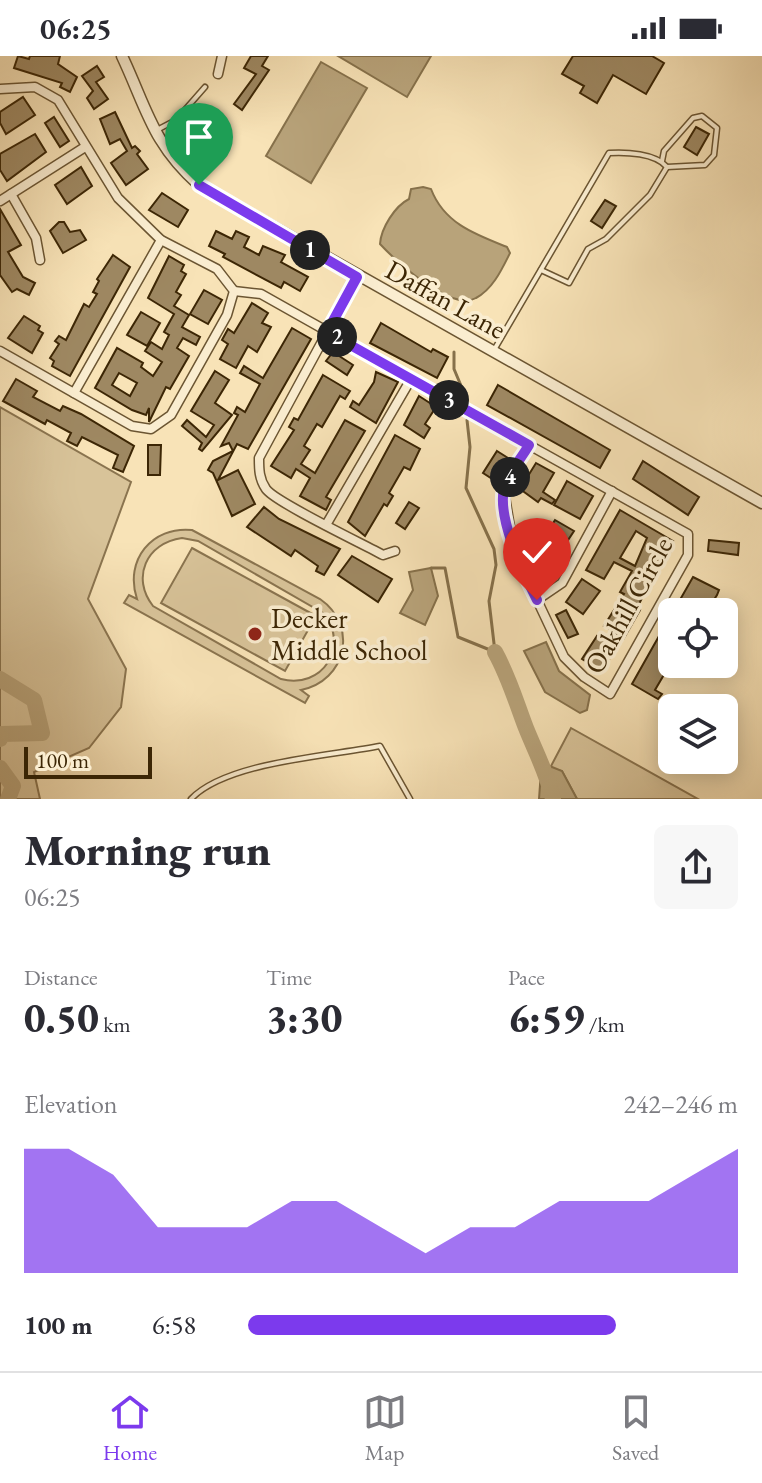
<!DOCTYPE html>
<html lang="en">
<head>
<meta charset="utf-8">
<style>
	:root { --surface:#fff; --page:#f7f7f7; --text:#2b2b33; --muted:#7c7c81; --line:#e1e1e2; --accent:#7c3aed }
	body { margin:0; font-family:"EB Garamond",serif; background:var(--page); color:var(--text); height:100vh; display:flex; flex-direction:column; font-size:30px; white-space:nowrap }
	* { box-sizing:border-box; margin:0 }
	p { font-size:26px; color:var(--muted) }
	.icon { flex:none; width:44px; height:44px; fill:none; stroke:currentColor; stroke-width:2; stroke-linecap:round; stroke-linejoin:round }
	.map { position:relative; height:743px; overflow:hidden }
	.side { display:flex; flex-direction:column; background:var(--surface); flex:1 }
	.side>* { flex:none }
	.buttons { position:absolute; left:658px; top:542px; display:grid; gap:16px }
	.buttons a { display:grid; place-items:center; width:80px; height:80px; border-radius:12px; background:var(--surface); box-shadow:0 4px 20px #0003; font-size:40px }
	.scale { position:absolute; left:24px; bottom:20px; width:128px; box-sizing:border-box; padding-left:8px; border:4px solid #3c2605; border-top:0; font-size:22px; line-height:28px; white-space:nowrap; color:#3c2605; -webkit-text-stroke:6px #faedd0; paint-order:stroke }
	.pin { position:absolute; display:grid; place-items:center; width:68px; height:68px; color:#fff; margin:-82px -34px; border-radius:50% 50% 50% 0; rotate:-45deg; box-shadow:0 0 8px #0007 }
	.pin .icon { rotate:45deg }
	.km { position:absolute; width:40px; height:40px; margin:-20px; border-radius:50%; background:#222; color:#fff; font-size:22px; line-height:40px; text-align:center }
	.round { display:grid; place-items:center; flex:none; width:84px; height:84px; border-radius:12px; background:var(--page) }
	.summary { display:flex; align-items:center; justify-content:space-between; height:136px; padding:0 24px }
	h1 { font-size:44px; font-weight:800; line-height:60px }
	.figures { display:grid; grid-template-columns:repeat(3,1fr); gap:12px; height:136px; padding:8px 24px }
	.figures div { display:grid; align-content:center }
	.figures b { font-size:40px; font-weight:800 }
	.figures small { font-size:22px; font-weight:400 }
	.figures p { font-size:22px }
	.chart { height:224px; padding:16px 24px }
	.chart p { display:flex; justify-content:space-between }
	.chart svg { width:100%; height:144px; margin-top:8px; fill:var(--accent); opacity:.7 }
	ul { padding:0 24px; list-style:none; font-size:26px }
	li { display:grid; grid-template-columns:128px 96px 1fr; align-items:center; height:60px }
	li i { height:20px; border-radius:10px; background:var(--accent) }
	.status { display:flex; justify-content:space-between; align-items:center; height:56px; padding:0 40px; background:var(--surface); direction:ltr }
	.status svg { height:22px; fill:currentColor }
	.tabs { display:flex; justify-content:space-around; align-items:center; height:112px; border-top:2px solid var(--line); background:var(--surface); font-size:22px; color:var(--muted) }
	.tabs a { display:grid; justify-items:center; gap:4px }
	.tabs .on { color:var(--accent) }
	.map>svg:first-child { display:block }
	.green { fill:#d8c399; stroke:#8a744f; stroke-width:2; fill-rule:evenodd }
	.water { fill:#b8a37a; stroke:#86714b; stroke-width:2 }
	.lines { fill:none; stroke-linecap:round; stroke-linejoin:round }
	.stream { stroke:#86714b; stroke-width:3 }
	.river { stroke:#b8a37a; stroke-width:16 }
	.building { fill:#9e8862; stroke:#3c2605; stroke-width:2; fill-rule:evenodd }
	.service-casing { stroke:#6b5532; stroke-width:7 }
	.minor-casing { stroke:#6b5532; stroke-width:11 }
	.tertiary-casing { stroke:#6b5532; stroke-width:13 }
	.service { stroke:#faedd0; stroke-width:4 }
	.minor { stroke:#faedd0; stroke-width:8 }
	.tertiary { stroke:#faedd0; stroke-width:10 }
	.route-casing { stroke:#fff; stroke-width:16 }
	.route { stroke:#7c3aed; stroke-width:10 }
	.poi-dot { fill:#8f2418; stroke:#faedd0; stroke-width:3 }
	.labels { text-anchor:middle; stroke-width:7; stroke-linejoin:round; paint-order:stroke }
	.street-label { font-size:28px; fill:#3c2605; stroke:#faedd0 }
	.poi-label { font-size:28px; fill:#3c2605; stroke:#faedd0; text-anchor:start }
</style>
</head>
<body>
<div class="status"><b>06:25</b><svg viewBox="0 0 49 12"><path d="M0 12V9h3v3zM5 12V6h3v6zM10 12V3h3v9zM15 12V0h3v12zM26 1h20v11H26zM47 4h2v5h-2z"/></svg></div>
<div class="map">
<svg width="762" height="743" viewBox="0 0 762 743">
	<rect width="100%" height="100%" fill="#f8e3b7"/>
	<filter id="stains"><feTurbulence type="fractalNoise" baseFrequency=".0025" numOctaves="4"/><feColorMatrix values="0 0 0 0 .2 0 0 0 0 .09 0 0 0 0 .02 0 0 0 .5 -.17"/></filter>
	<radialGradient id="worn" r=".72"><stop offset=".6" stop-color="#630" stop-opacity="0"/><stop offset="1" stop-color="#630" stop-opacity=".3"/></radialGradient>
	<g class="green">
		<polygon points="0,351 131,426 88,543 126,613 121,651 89,692 34,716 40,743 0,743"/>
		<path d="M 192,474 L 320,543 C 359,570 346,625 301,634 L 309,640 L 305,647 L 124,547 L 129,539 L 137,543 C 124,504 152,470 192,474 ZM 182,482 L 198,485 L 323,557 C 351,590 322,634 281,623 L 153,550 C 131,522 146,487 182,482 Z"/>
		<polygon points="192,492 316,560 285,615 161,547"/>
		<polygon points="571,672 698,743 577,743 562,715 550,712"/>
	</g>
	<g class="water">
		<polygon points="338,0 431,0 407,41"/>
		<polygon points="321,6 367,32 311,127 266,100"/>
		<path d="M 423,131 L 431,133 C 444,167 474,178 507,191 L 510,197 C 502,213 493,233 476,242 C 451,256 396,205 380,188 C 381,172 395,150 409,143 L 411,133 Z"/>
		<polygon points="431,512 438,540 425,569 400,557 413,534 409,516"/>
		<polygon points="546,586 559,615 590,639 587,654 580,657 545,636 524,595"/>
		<polygon points="552,711 562,715 577,743 539,743 541,715"/>
	</g>
	<g class="lines">
		<g class="stream">
			<polyline points="454,296 454,313 467,344"/>
			<polyline points="431,512 445,512 458,581 495,596 489,545 496,509 494,493 466,432 470,391 467,364"/>
		</g>
		<g class="river">
			<path d="M 495,596 C 509,621 516,646 526,672 C 536,697 547,717 553,743"/>
			<polyline points="0,623 34,644 42,677 2,678 0,683"/>
			<polyline points="0,712 13,730 8,743"/>
		</g>
	</g>
	<g class="building">
		<polygon points="18,0 29,3 30,0 60,0 58,8 77,21 70,36 60,31 62,27 14,12"/>
		<polygon points="251,0 268,0 262,10 269,14 242,54 234,48 256,18 244,12"/>
		<polygon points="573,0 652,0 664,7 646,38 613,19 597,47 580,37 584,30 562,18"/>
		<polygon points="97,10 104,21 96,26 108,43 94,53 87,42 93,35 82,20"/>
		<polygon points="23,41 35,59 6,78 0,67 0,56"/>
		<polygon points="115,56 132,92 135,90 140,95 137,98 148,113 126,129 111,107 127,95 120,83 110,88 100,63"/>
		<polygon points="54,61 69,85 60,91 45,67"/>
		<polygon points="696,71 709,78 697,99 684,91"/>
		<polygon points="35,78 46,96 7,125 0,114 0,98"/>
		<polygon points="81,111 92,130 67,148 55,129"/>
		<polygon points="162,137 188,154 178,171 149,154"/>
		<polygon points="605,144 616,150 602,172 591,165"/>
		<polygon points="0,153 21,189 8,196 23,221 35,227 29,239 17,233 12,236 0,219"/>
		<polygon points="59,166 64,166 70,176 80,174 86,184 63,197 50,175"/>
		<polygon points="216,175 232,183 236,175 249,181 244,191 259,199 263,190 285,199 281,206 308,221 300,235 284,226 281,232 223,201 225,198 209,190"/>
		<polygon points="113,199 130,211 70,320 52,310 54,305 50,302 59,288 55,285 59,280 66,284 84,248 89,251 97,238 93,236 99,225 97,223"/>
		<path d="M 169,200 L 184,209 L 181,215 L 186,218 L 176,236 L 181,239 L 174,250 L 189,259 L 182,271 L 200,281 L 196,289 L 183,282 L 177,292 L 189,300 L 170,333 L 166,331 L 149,366 L 149,352 L 146,359 L 132,354 L 95,332 L 117,292 L 143,307 L 141,311 L 153,320 L 162,306 L 145,295 L 151,286 L 162,293 L 169,279 L 164,276 L 174,258 L 148,242 ZM 119,317 L 137,327 L 130,340 L 112,329 Z"/>
		<polygon points="204,234 222,244 208,268 190,258"/>
		<polygon points="252,247 268,257 262,267 271,271 257,296 248,290 236,312 220,303 228,288 222,284 228,273 234,277"/>
		<polygon points="141,256 160,267 147,290 127,279"/>
		<polygon points="24,260 40,270 38,274 43,277 32,297 8,282"/>
		<polygon points="381,267 431,296 433,293 448,301 437,322 370,287"/>
		<polygon points="292,272 311,283 248,393 237,388 218,424 238,414 255,448 232,460 213,417 208,414 213,405 233,395 229,387 221,390 238,359 234,357 237,351 245,356 260,328 240,317 244,310 263,322"/>
		<polygon points="333,296 353,309 347,319 326,305"/>
		<polygon points="215,315 229,324 215,347 232,359 202,395 199,393 202,387 182,370 187,364 206,381 214,369 191,355"/>
		<polygon points="376,316 398,326 376,367 350,351 353,345 359,349 374,326"/>
		<polygon points="323,319 350,335 345,343 340,340 322,371 317,368 304,390 310,394 301,408 315,417 345,364 365,375 326,441 331,444 326,454 300,440 310,422 296,413 291,422 271,410 294,374 289,371 294,362 298,364"/>
		<polygon points="16,323 37,335 33,341 60,355 63,350 81,358 134,390 123,416 113,412 118,399 82,381 77,390 67,385 71,377 47,364 45,368 3,345"/>
		<polygon points="498,329 610,394 600,412 487,349"/>
		<polygon points="419,340 436,351 425,368 430,372 424,382 404,369"/>
		<polygon points="395,379 420,393 410,414 404,411 389,437 393,440 387,450 384,448 365,480 348,466"/>
		<polygon points="148,389 161,389 160,419 148,419"/>
		<polygon points="497,395 508,402 494,424 483,417"/>
		<polygon points="643,405 699,441 688,459 633,423"/>
		<polygon points="536,407 554,417 543,436 555,444 552,448 541,442 538,446 520,433"/>
		<polygon points="567,425 593,440 580,463 554,449"/>
		<polygon points="409,446 419,452 405,473 396,467"/>
		<polygon points="264,451 279,463 340,493 324,519 316,515 318,510 295,494 291,500 247,471"/>
		<path d="M 620,454 L 673,485 L 670,490 L 673,492 L 645,536 L 637,552 L 640,554 L 624,582 L 604,570 L 624,538 L 620,536 L 632,515 L 614,506 L 604,523 L 586,514 ZM 636,475 L 647,482 L 635,510 L 620,502 Z"/>
		<polygon points="555,464 574,475 545,519 530,504 542,492 540,488"/>
		<polygon points="709,484 739,487 738,499 708,495"/>
		<polygon points="352,500 392,523 378,546 338,519"/>
		<polygon points="693,521 719,534 717,539 706,556 673,556"/>
		<polygon points="582,523 600,535 583,558 566,546"/>
		<polygon points="566,554 578,578 568,582 556,559"/>
		<polygon points="672,557 672,605 655,634 662,638 658,643 632,628"/>
		<polygon points="597,580 616,593 601,615 582,603"/>
	</g>
	<g class="lines">
		<g class="service-casing">
			<g id="service">
				<polyline points="155,75 176,64 205,31"/>
				<polyline points="541,214 569,227 588,193 606,183 650,139 667,111"/>
				<path d="M 494,294 L 609,97 C 626,96 655,97 667,111 L 705,109 L 714,99 L 717,72 L 702,60 L 693,62 L 664,95 L 662,105"/>
				<path d="M 191,743 C 226,706 329,700 380,690 L 410,743"/>
			</g>
		</g>
		<g class="minor-casing">
			<g id="minor">
				<polyline points="218,18 222,0"/>
				<polyline points="0,33 35,31 58,44 118,142 161,184 217,213 234,235 227,259 171,359 151,373 132,370 0,295"/>
				<polyline points="11,138 36,182 40,204"/>
				<polyline points="0,145 85,91"/>
				<path d="M 357,221 L 259,402 C 259,413 259,423 266,433 C 275,446 363,488 383,499 L 395,495"/>
				<polyline points="234,235 261,238 529,389 504,435 514,495 564,601 584,621 610,638 688,499 688,478 529,389"/>
				<polyline points="74,337 161,184"/>
				<polyline points="326,469 411,323"/>
				<polyline points="537,544 562,527 612,435"/>
			</g>
		</g>
		<g class="tertiary-casing">
			<path id="tertiary" d="M 122,0 C 147,53 152,87 199,129 L 762,447"/>
		</g>
		<use href="#service" class="service"/>
		<use href="#minor" class="minor"/>
		<use href="#tertiary" class="tertiary"/>
	</g>
	<g class="lines">
		<g class="route-casing">
			<path id="route" d="M 199,129 L 357,221 L 327,276 L 529,389 C 522,401 512,413 506,426 C 493,456 524,518 537,544"/>
		</g>
		<use href="#route" class="route"/>
	</g>
	<circle class="poi-dot" cx="255" cy="578" r="8"/>
	<g class="labels">
		<g class="street-label">
			<text transform="translate(446 243) rotate(29)" y="10">Daffan Lane</text>
			<text transform="translate(628 549) rotate(-61)" y="10">Oakhill Circle</text>
		</g>
		<g class="poi-label">
			<text x="271" y="572">Decker<tspan x="271" dy="32">Middle School</tspan></text>
		</g>
	</g>
	<rect width="100%" height="100%" filter="url(#stains)"/>
	<rect width="100%" height="100%" fill="url(#worn)"/>
</svg>
<div class="buttons">
<a><svg class="icon" aria-label="locate" viewBox="0 0 24 24"><circle cx="12" cy="12" r="6"/><path d="M12 2v4M12 18v4M2 12h4M18 12h4"/></svg></a>
<a><svg class="icon" aria-label="layers" viewBox="0 0 24 24"><path d="M12 4l9 5-9 5-9-5zM3 14l9 5 9-5"/></svg></a>
</div>
<div class="scale">100 m</div>
<div class="pin" style="left:199px;top:129px;background:#1e9e55"><svg class="icon" aria-label="arrive" viewBox="0 0 24 24"><path d="M6 21V4h12l-3 4 3 4H6"/></svg></div>
<div class="pin" style="left:537px;top:544px;background:#d93025"><svg class="icon" aria-label="check" viewBox="0 0 24 24"><path d="M5 12l5 5 9-10"/></svg></div>
<b class="km" style="left:310px;top:194px">1</b>
<b class="km" style="left:337px;top:281px">2</b>
<b class="km" style="left:449px;top:344px">3</b>
<b class="km" style="left:510px;top:421px">4</b>
</div>
<section class="side">
<div class="summary"><div><h1>Morning run</h1><p>06:25</p></div><a class="round"><svg class="icon" aria-label="share" viewBox="0 0 24 24"><path d="M12 15V3M7 8l5-5 5 5M5 13v7h14v-7"/></svg></a></div>
<div class="figures">
<div><p>Distance</p><b>0.50<small> km</small></b></div>
<div><p>Time</p><b>3:30</b></div>
<div><p>Pace</p><b>6:59<small> /km</small></b></div>
</div>
<div class="chart"><p><span>Elevation</span>242–246 m</p>
<svg viewBox="0 0 160 44" preserveAspectRatio="none"><path d="M0 44V6L10 6L20 14L30 30L40 30L50 30L60 22L70 22L80 30L90 38L100 30L110 30L120 22L130 22L140 22L150 14L160 6V44z"/></svg>
</div>
<ul>
<li><b>100 m</b>6:58<i style="width:75%"></i></li>
</ul>
</section>
<nav class="tabs">
<a class="on"><svg class="icon" aria-label="home" viewBox="0 0 24 24"><path d="M3 11l9-7 9 7M6 9v11h12V9"/></svg>Home</a>
<a><svg class="icon" aria-label="map" viewBox="0 0 24 24"><path d="M3 6l6-2 6 2 6-2v14l-6 2-6-2-6 2zM9 4v14M15 6v14"/></svg>Map</a>
<a><svg class="icon" aria-label="saved" viewBox="0 0 24 24"><path d="M7 4h10v16l-5-4-5 4z"/></svg>Saved</a>
</nav>
</body>
</html>
